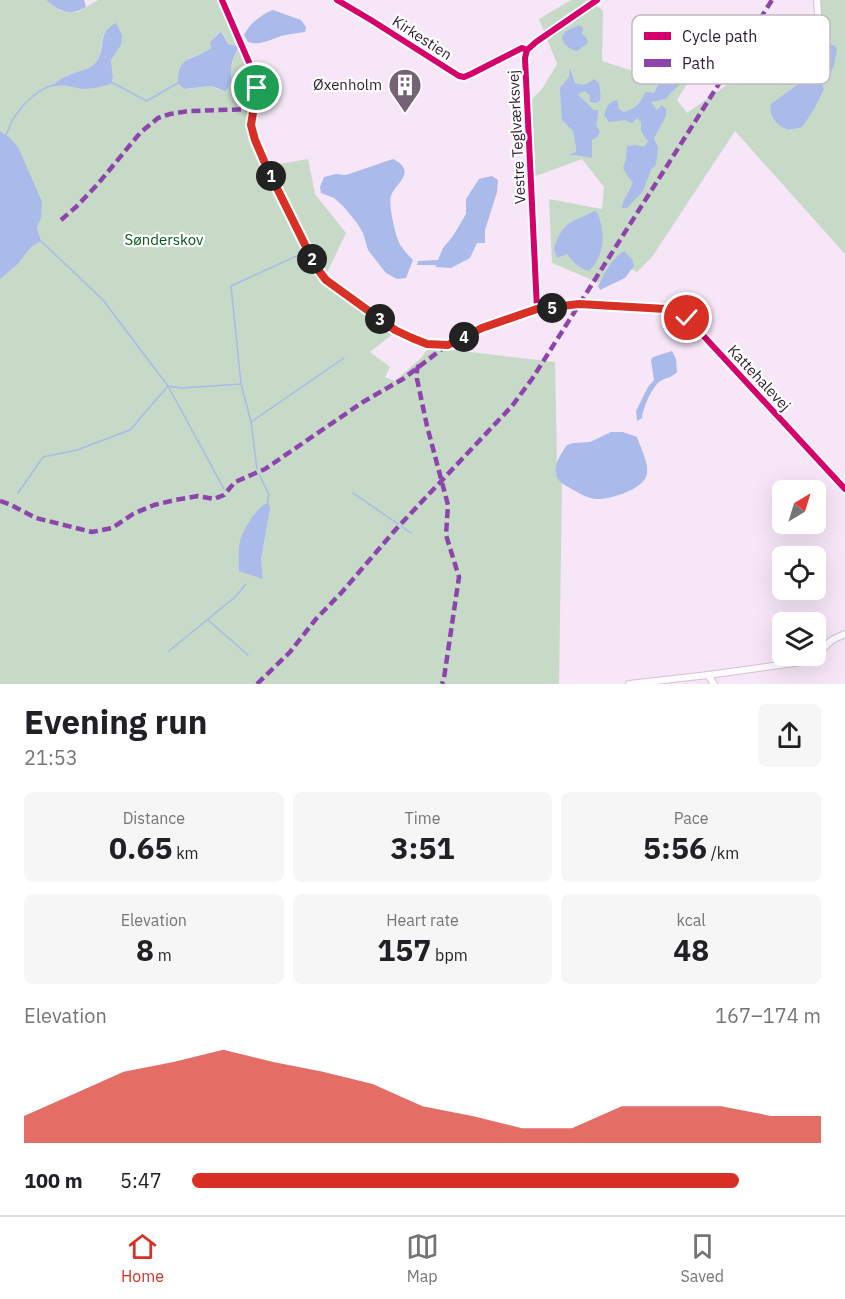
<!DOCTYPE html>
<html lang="en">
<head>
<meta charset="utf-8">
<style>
	:root { --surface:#fff; --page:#f6f6f6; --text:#202124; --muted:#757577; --line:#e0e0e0; --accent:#d93025 }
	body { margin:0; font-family:"IBM Plex Sans",sans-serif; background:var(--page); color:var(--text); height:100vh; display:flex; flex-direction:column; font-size:22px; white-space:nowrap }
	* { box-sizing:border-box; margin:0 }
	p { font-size:20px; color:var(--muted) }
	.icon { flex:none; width:33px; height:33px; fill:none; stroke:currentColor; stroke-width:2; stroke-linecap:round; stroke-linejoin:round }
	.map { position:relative; height:684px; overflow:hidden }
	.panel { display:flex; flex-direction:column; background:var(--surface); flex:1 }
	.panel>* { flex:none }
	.needle { width:39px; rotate:38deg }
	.controls { position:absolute; left:772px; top:480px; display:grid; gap:12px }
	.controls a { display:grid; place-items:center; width:54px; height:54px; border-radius:9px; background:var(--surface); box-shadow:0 6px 24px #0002; font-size:30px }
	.pin { position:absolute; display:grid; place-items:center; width:51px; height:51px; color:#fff; margin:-26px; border:3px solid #fff; border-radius:50%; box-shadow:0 2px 6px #0007 }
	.km { position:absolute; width:30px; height:30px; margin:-15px; border-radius:50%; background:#222; color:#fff; font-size:16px; line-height:30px; text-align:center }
	.round { display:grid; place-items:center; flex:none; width:63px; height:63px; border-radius:9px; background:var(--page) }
	.overview { display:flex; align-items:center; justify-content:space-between; height:102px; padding:0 24px }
	h1 { font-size:33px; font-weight:700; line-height:45px }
	.metrics { display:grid; grid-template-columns:repeat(3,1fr); gap:9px; height:102px; padding:6px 24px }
	.metrics div { display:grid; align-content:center; border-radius:9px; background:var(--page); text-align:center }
	.metrics b { font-size:30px; font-weight:700 }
	.metrics small { font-size:16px; font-weight:400 }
	.metrics p { font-size:16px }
	.chart { height:168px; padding:12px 24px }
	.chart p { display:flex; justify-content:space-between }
	.chart svg { width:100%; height:108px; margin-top:6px; fill:var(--accent); opacity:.7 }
	ul { padding:0 24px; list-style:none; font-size:20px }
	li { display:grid; grid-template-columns:96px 72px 1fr; align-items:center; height:45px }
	li i { height:15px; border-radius:8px; background:var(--accent) }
	.dock { display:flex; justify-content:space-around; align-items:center; height:84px; border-top:2px solid var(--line); background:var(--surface); font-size:16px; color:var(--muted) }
	.dock a { display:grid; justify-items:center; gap:3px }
	.dock .active { color:var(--accent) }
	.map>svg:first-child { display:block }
	.green { fill:#c6dac7; fill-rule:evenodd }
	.water { fill:#aabaea }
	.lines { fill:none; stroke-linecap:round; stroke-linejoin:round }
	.stream { stroke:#aabaea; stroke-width:1.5 }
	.street-casing { stroke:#d2c2d3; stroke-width:8 }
	.street { stroke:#fefbfe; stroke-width:6 }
	.quiet { stroke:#8e44ad; stroke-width:4.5; stroke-dasharray:9 4.5; stroke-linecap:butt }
	.cycleway-casing { stroke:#fff; stroke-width:10 }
	.cycleway { stroke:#d6006c; stroke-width:6 }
	.route-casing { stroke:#fff; stroke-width:12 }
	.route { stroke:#d93025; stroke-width:8 }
	.labels { text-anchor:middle; stroke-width:4.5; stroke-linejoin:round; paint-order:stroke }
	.street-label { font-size:15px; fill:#2d1c2e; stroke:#fff }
	.poi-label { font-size:15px; fill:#2d1c2e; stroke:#fff; text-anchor:end }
	.park-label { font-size:15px; fill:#025712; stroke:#fff }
	.key { fill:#fff; stroke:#c0bbc0; stroke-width:1.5 }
	.key-label { font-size:16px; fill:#2d1c2e }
</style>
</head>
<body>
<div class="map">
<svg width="845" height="684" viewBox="0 0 845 684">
	<rect width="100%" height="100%" fill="#f6e6f7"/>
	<g class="green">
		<path d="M 0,0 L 46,0 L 61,11 L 78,12 L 98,0 L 219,0 L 255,83 L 248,118 L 262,167 L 308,159 L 315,194 L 346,233 L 323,281 L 394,333 L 370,352 L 390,367 L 385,377 L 395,381 L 421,358 L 429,347 L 555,362 L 557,461 L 555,474 L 562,483 L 559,684 L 0,684 L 0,279 L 18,264 L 31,247 L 41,241 L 37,228 L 41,218 L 8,136 L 0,131 ZM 110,26 L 121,45 L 111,59 L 113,78 L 111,84 L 87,89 L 74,86 L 60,85 L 53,86 L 68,75 L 82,71 L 96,63 L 100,55 L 103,37 ZM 222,31 L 228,44 L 237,46 L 238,50 L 235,54 L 231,68 L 232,85 L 219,90 L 211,86 L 184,89 L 188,58 L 203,54 L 212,48 L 210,42 L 219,32 ZM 270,509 L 261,561 L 263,578 L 255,575 Z"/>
		<polygon points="571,0 587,0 603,10 602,61 633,71 660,52 682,51 693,74 677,100 687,113 816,22 819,0 845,0 845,254 735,131 652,257 637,272 615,260 599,283 552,263 549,199 602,209 604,187 582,159 533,177 532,99 542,89 557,64 539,19"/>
	</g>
	<g class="water">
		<path d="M 46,0 L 84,0 L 86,7 C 69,17 60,11 46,0 Z"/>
		<path d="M 273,10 L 301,20 L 306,27 L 305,32 C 297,33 289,34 281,36 C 269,40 260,46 248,42 L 244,35 C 250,23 261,15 273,10 Z"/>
		<path d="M 116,23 L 122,35 L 121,45 L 111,60 L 113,78 L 111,84 C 103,86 93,89 86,89 C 71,88 67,83 51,87 C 56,83 61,78 67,76 C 77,71 90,70 97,61 C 106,48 97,32 116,23 Z"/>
		<path d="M 579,25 L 583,28 L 582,34 L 586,37 L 588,43 L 577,51 C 569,49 563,45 562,36 L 566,31 Z"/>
		<path d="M 221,31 L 228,44 L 237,46 L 238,49 C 234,55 232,61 231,68 C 231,78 234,84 225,91 L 211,86 L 184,89 L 178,83 C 178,53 193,62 211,48 L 210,42 Z"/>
		<path d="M 828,45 L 834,45 L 837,49 C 834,64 835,72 821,82 L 824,89 C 818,102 811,115 802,127 C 797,128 792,130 787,129 C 776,126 769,115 771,104 L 815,72 L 819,66 C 817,55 817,49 828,45 Z"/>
		<path d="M 670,53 L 674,55 L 669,62 L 676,60 L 688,65 L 689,69 C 683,86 675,86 666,99 L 651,102 L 657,110 L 662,105 L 666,109 L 666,116 L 654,138 L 658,148 L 656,165 L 651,170 L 643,191 L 627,208 L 622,208 C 623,198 630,192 633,182 L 628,177 L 623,168 L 626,159 L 627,146 L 636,145 L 644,147 L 648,141 L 641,131 L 641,122 L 637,118 L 632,123 L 624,120 L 609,122 L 604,115 C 607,107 608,102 617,100 L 619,109 L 624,112 C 638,108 639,103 646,92 L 654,93 L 659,84 L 671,76 L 663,73 L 655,73 L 651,69 C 653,60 661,56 670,53 Z"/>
		<path d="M 570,68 L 575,83 C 583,86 587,85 594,79 L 599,83 C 600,93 605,106 590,102 L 590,96 L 585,91 L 580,93 L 578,95 L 588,104 L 593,110 L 598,110 L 598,116 L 596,126 L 600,131 L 597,137 L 592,140 L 592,158 L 576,155 L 569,155 L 576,152 L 576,147 L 573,131 L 562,120 L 560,88 L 569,77 Z"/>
		<polygon points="0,131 8,136 18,147 39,195 42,201 41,218 37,228 41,241 31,247 18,264 0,279"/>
		<path d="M 393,159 C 419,172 394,184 391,196 C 388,204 396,240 401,246 C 404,251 409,256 413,260 L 406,278 L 397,279 L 386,273 L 368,250 L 363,233 L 357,223 L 343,206 L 334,198 L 321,193 L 320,187 L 324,177 L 336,174 L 346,175 Z"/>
		<polygon points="492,176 498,180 497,192 485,230 485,243 477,243 470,258 451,268 436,267 436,265 417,265 418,261 438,260 443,248 453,236 466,214 466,199 479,179"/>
		<path d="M 594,211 L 597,212 C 606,232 605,255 589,271 C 579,268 573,262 567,254 L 557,258 L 554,249 C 556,241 562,227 570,223 C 577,218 585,217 594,211 Z"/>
		<path d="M 624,251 L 632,259 L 634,266 L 625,278 L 600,290 L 598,286 C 604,274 612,258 624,251 Z"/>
		<path d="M 672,351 L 676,359 L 677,372 C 670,379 666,377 659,382 C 651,389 643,408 642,418 L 637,421 L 636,411 L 648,387 L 654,380 L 651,360 L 653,357 Z"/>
		<path d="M 611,432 L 623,432 L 637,437 C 640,446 649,464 647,473 C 646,489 609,500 596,499 C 587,498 577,492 570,488 C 565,485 558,482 556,475 C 553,465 561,454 567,445 L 573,443 L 590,442 Z"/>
		<path d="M 269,503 L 270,509 L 261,560 L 263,579 L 239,571 C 239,561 238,550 240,541 C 243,530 257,505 269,503 Z"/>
	</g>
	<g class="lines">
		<g class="stream">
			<polyline points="111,82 147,101 178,83"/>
			<path d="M 6,135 C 8,131 10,125 12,121 C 20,107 37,89 53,85"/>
			<polyline points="41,241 103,300 168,386 224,489"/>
			<polyline points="241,384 231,286 301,254"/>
			<polyline points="251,422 344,358"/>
			<polyline points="259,474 269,495 267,503"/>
			<polyline points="18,493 43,457 77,450 130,430 168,386 182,388 241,384 251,422 257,469"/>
			<polyline points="353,493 398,524"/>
			<polyline points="401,526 411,533"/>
			<polyline points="208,620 248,655"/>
			<polyline points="169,651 235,597 246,584"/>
		</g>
		<g class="street-casing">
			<g id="street">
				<polyline points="222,0 255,76 257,88 251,125 255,140 268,170 316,267 326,280 395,330 412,338 427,344 448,345 482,328 537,309 579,304 675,311 687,318 845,489"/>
				<polyline points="755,78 817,34 819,28 817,0"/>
				<polyline points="537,309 525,58 527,50 536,42 597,0"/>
				<polyline points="816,655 832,640 845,634"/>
				<polyline points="708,675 714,684"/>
				<polyline points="629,684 708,675 809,661 815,656"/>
			</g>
		</g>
		<use href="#street" class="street"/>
		<g class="quiet">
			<polyline points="61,220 76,207 97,185 140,133 158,118 170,114 189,111 253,109"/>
			<polyline points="419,365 417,369 417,379 427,426 448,505 446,535 459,577 444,678 442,684"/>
			<polyline points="0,501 9,504 36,518 92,532 112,528 133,514 154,505 175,500 198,496 214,499 224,495 235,482 265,469 363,402 403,379 447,345"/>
			<polyline points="257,684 290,652 316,619 342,592 397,528 512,406 532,379 772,0"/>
		</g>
		<g class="cycleway-casing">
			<g id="cycleway">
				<polyline points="222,0 255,76 257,88 251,125 255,140 268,170 316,267 326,280 395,330 412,338 427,344 448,345 482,328 537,309 579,304 675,311 687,318 845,489"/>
				<polyline points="337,0 371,20 459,76 464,77 471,74 522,48 527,50"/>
				<polyline points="537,309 525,58 527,50 536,42 597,0"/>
			</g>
		</g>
		<use href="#cycleway" class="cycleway"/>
	</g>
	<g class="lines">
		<g class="route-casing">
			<polyline id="route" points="257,88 251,125 255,140 268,170 316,267 326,280 395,330 412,338 427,344 448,345 482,328 537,309 579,304 666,309 675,311 687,318"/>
		</g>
		<use href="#route" class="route"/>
	</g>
	<defs>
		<g id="building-pin" transform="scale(1.725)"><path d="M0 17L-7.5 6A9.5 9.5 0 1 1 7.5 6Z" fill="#736374" stroke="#fff"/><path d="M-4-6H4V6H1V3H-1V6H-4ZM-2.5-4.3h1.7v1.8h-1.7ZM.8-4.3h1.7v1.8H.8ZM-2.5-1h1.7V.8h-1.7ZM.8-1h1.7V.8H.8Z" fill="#fff"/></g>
	</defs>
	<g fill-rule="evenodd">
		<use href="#building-pin" x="405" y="85"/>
	</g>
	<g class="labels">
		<g class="street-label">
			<text transform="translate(422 38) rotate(33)" y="5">Kirkestien</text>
			<text transform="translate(517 137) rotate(-93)" y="5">Vestre Teglværksvej</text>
			<text transform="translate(759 378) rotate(47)" y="5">Kattehalevej</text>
		</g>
		<g class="poi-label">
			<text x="382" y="90">Øxenholm</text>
		</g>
		<g class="park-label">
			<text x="164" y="245">Sønderskov</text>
		</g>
	</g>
	<rect x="632" y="15" width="198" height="69" rx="9" class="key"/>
	<rect x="644" y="32" width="27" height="8" fill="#d6006c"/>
	<rect x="644" y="59" width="27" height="8" fill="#8e44ad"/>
	<g class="key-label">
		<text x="682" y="42">Cycle path</text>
		<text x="682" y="69">Path</text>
	</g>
</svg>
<div class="controls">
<a><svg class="needle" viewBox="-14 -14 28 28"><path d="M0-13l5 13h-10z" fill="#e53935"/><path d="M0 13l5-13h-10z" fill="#757577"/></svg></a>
<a><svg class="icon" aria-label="locate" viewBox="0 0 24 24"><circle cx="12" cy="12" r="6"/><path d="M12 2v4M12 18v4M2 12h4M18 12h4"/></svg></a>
<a><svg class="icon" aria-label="layers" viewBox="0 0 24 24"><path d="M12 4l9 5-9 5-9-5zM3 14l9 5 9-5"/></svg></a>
</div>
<div class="pin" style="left:257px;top:88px;background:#1e9e55"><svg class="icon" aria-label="arrive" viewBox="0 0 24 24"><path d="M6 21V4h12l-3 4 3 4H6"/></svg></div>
<div class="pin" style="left:687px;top:318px;background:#d93025"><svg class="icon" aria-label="check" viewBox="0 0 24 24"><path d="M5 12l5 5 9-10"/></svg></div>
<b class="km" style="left:271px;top:176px">1</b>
<b class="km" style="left:312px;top:259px">2</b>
<b class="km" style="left:380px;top:319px">3</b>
<b class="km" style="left:464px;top:337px">4</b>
<b class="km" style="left:552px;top:308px">5</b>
</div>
<section class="panel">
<div class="overview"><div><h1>Evening run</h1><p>21:53</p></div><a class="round"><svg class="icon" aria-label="share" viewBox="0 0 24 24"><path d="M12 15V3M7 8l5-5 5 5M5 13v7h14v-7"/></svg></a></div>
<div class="metrics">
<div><p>Distance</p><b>0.65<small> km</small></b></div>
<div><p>Time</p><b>3:51</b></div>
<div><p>Pace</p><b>5:56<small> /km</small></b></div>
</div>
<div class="metrics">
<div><p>Elevation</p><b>8<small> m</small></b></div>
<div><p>Heart rate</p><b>157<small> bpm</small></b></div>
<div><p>kcal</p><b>48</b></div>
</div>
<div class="chart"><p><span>Elevation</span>167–174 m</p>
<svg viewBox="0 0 160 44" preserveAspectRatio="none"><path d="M0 44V33L10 24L20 15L30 11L40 6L50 11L60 15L70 20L80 29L90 33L100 38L110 38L120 29L130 29L140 29L150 33L160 33V44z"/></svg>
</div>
<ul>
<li><b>100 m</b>5:47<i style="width:87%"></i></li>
</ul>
</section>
<nav class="dock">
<a class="active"><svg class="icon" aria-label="home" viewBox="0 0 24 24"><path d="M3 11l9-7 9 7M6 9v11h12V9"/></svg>Home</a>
<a><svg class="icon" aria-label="map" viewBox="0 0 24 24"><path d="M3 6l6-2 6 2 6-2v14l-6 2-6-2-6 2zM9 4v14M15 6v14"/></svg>Map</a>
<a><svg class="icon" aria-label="saved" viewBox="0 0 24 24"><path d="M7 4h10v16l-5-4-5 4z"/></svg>Saved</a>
</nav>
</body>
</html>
